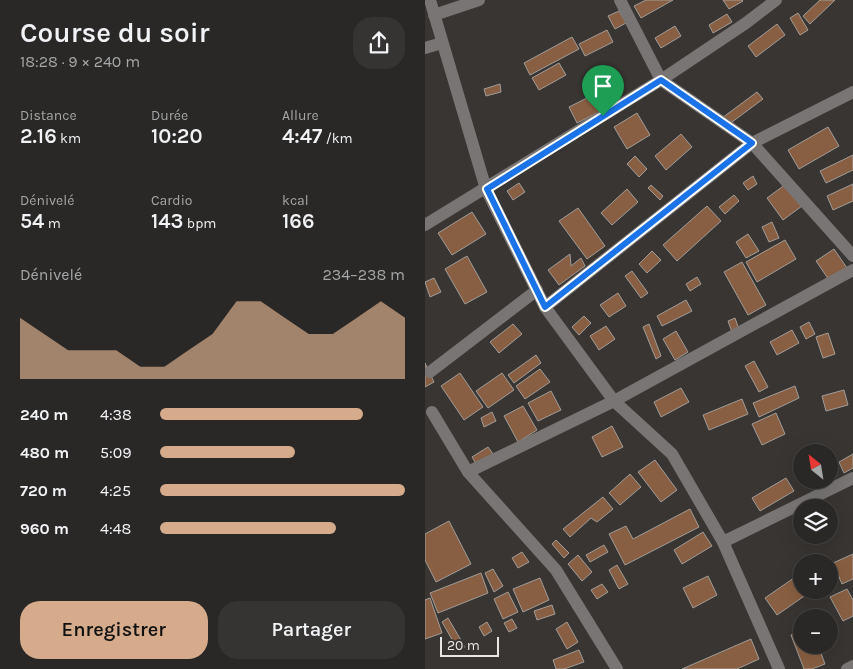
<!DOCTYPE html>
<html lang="fr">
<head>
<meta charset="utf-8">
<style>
	:root { --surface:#2a2826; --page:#363432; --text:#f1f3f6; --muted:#a5a6a7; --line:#464443; --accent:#d6ab8b }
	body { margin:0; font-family:Karla,sans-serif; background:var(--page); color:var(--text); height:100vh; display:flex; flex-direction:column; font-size:19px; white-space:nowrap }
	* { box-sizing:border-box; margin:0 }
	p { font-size:16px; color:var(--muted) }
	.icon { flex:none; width:28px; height:28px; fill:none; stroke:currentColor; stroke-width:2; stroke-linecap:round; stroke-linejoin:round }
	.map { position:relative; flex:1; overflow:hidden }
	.drawer { display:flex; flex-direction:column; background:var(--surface); width:425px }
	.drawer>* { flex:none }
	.needle { width:32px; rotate:330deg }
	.buttons { position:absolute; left:368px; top:444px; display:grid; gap:10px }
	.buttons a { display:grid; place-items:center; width:45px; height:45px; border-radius:50%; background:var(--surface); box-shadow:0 5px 20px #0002,0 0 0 1px var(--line); font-size:25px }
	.scale { position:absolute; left:15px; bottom:12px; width:59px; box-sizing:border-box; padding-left:5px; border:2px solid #e8e6e4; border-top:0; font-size:14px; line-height:18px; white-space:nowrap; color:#e8e6e4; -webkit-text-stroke:4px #383532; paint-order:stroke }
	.pin { position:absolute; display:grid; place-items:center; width:42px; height:42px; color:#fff; margin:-51px -21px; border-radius:50% 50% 50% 0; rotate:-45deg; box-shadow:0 0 5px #0007 }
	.pin .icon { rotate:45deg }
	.round { display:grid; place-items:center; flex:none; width:52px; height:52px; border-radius:20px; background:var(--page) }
	.overview { display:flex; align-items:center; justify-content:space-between; height:85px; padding:0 20px }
	h1 { font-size:28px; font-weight:600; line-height:38px }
	.metrics { display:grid; grid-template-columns:repeat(3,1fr); gap:8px; height:85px; padding:5px 20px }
	.metrics div { display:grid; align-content:center }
	.metrics b { font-size:21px; font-weight:600 }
	.metrics small { font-size:14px; font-weight:400 }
	.metrics p { font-size:14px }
	.chart { height:140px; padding:10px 20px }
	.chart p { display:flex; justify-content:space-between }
	.chart svg { width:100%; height:90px; margin-top:5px; fill:var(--accent); opacity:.7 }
	.cta { display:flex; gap:10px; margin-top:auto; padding:10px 20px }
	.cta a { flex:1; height:58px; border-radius:20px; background:var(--accent); color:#111; font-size:20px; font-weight:600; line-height:58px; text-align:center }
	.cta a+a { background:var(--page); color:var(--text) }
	ul { padding:0 20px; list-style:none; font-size:16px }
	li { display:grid; grid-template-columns:80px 60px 1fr; align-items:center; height:38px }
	li i { height:12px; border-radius:6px; background:var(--accent) }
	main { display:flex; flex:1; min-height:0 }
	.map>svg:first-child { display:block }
	.building { fill:#885f42; stroke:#a19d9a }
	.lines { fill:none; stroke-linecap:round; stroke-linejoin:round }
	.minor { stroke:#787574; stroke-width:12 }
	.route-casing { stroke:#fff; stroke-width:10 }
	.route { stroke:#1a73e8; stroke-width:6 }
</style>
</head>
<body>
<main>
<section class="drawer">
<div class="overview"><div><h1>Course du soir</h1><p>18:28 · 9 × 240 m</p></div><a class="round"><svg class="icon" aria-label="share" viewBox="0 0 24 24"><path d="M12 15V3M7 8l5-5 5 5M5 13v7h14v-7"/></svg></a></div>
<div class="metrics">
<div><p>Distance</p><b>2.16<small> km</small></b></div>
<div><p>Durée</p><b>10:20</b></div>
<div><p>Allure</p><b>4:47<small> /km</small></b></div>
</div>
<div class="metrics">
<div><p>Dénivelé</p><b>54<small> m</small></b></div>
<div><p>Cardio</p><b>143<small> bpm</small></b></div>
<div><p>kcal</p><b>166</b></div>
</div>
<div class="chart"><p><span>Dénivelé</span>234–238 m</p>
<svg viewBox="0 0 160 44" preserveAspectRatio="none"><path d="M0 44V14L10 22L20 30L30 30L40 30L50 38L60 38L70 30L80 22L90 6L100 6L110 14L120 22L130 22L140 14L150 6L160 14V44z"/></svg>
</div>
<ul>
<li><b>240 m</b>4:38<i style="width:83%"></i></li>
<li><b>480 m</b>5:09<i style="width:55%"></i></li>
<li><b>720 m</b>4:25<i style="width:100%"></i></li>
<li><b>960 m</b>4:48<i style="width:72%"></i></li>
</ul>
<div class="cta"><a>Enregistrer</a><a>Partager</a></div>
</section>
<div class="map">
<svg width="428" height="669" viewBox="0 0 428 669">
	<rect width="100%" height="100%" fill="#383532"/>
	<g class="building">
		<polygon points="221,0 248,0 216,18 209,6"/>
		<polygon points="298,0 317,0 318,1 304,9"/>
		<polygon points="395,0 410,0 385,24 378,16"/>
		<polygon points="194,11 201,23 190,29 183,16"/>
		<polygon points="373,13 383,30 375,35 365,18"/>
		<polygon points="302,14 307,22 288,33 284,25"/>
		<polygon points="352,24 360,35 331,57 323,46"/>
		<polygon points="250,26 256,36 236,48 230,38"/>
		<polygon points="182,30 188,42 160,56 154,44"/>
		<polygon points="147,37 154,49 105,75 99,63"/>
		<polygon points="134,63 141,75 114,90 107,78"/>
		<polygon points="75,84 76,92 61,96 59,89"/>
		<polygon points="332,92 338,99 303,125 297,118"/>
		<polygon points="170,94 178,110 152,123 144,107"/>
		<polygon points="212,113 225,135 202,149 189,127"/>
		<polygon points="403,127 414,146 374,169 363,150"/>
		<polygon points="256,134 267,147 241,170 230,156"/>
		<polygon points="428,155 428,170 401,183 395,171"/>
		<polygon points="210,156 222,169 214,177 202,164"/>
		<polygon points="328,176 332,184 323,190 318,183"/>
		<polygon points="94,183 100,192 88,200 82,191"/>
		<polygon points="361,184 377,206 358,220 342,198"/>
		<polygon points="428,184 428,201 408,210 402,196"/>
		<polygon points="226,185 238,196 235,200 223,188"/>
		<polygon points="202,189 213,202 187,225 176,213"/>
		<polygon points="309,195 314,201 300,214 294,207"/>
		<polygon points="282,206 296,221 252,261 238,245"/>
		<polygon points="153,208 180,246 162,259 134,221"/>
		<polygon points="47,212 61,234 27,255 13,233"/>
		<polygon points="347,222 354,238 344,242 337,227"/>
		<polygon points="323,234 334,251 321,258 311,242"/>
		<polygon points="360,240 371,259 332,282 321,262"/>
		<polygon points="409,249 422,268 404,280 391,261"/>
		<polygon points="227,251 236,260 222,273 214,264"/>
		<polygon points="145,254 146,266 156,258 160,266 134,285 123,270"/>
		<polygon points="42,256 62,292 40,304 20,269"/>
		<polygon points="317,262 341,305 323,315 299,272"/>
		<polygon points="207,271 223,293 216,298 200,276"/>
		<polygon points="272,277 276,284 265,291 261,284"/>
		<polygon points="9,278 16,292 5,297 0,282"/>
		<polygon points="193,293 201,306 184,317 175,305"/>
		<polygon points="261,300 267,311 237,326 232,316"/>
		<polygon points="159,316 166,323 154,335 147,327"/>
		<polygon points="310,318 314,329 307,332 303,321"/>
		<polygon points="384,322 390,334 381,339 375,327"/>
		<polygon points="88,324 97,334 74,353 65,342"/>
		<polygon points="224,324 236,356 231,359 218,327"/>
		<polygon points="181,326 190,339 174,350 165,336"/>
		<polygon points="367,330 374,343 352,355 345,342"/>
		<polygon points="251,331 263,352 250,360 238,339"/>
		<polygon points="403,333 410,354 398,358 391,337"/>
		<polygon points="111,355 116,363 89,383 83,375"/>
		<polygon points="329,361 343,387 334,392 320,366"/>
		<polygon points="0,363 9,382 0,387"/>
		<polygon points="115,369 125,382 100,399 91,386"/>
		<polygon points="35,373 58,407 39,420 16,386"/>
		<polygon points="77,373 89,390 63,408 51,391"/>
		<polygon points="370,386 374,398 334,417 328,403"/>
		<polygon points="256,388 264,402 236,417 229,402"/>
		<polygon points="419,390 423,405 401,411 397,396"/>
		<polygon points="126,391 136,410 113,421 103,403"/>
		<polygon points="317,399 323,414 284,430 278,415"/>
		<polygon points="98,406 112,430 93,442 79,416"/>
		<polygon points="67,412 71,421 59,427 56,418"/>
		<polygon points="351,413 360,434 337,445 327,424"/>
		<polygon points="187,426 198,447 177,457 167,437"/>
		<polygon points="63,447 68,454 52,465 47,457"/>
		<polygon points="428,454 428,468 419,473 414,462"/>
		<polygon points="230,460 252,490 236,502 213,472"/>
		<polygon points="205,474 216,487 195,505 184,493"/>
		<polygon points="361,478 369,491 335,511 327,498"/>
		<polygon points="178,497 188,509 172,522 166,518 145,537 138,529"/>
		<polygon points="265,509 274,527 200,565 184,534 201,526 208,539"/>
		<polygon points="24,521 46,564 11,582 0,560 0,534"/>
		<polygon points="278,532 287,546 257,564 249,550"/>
		<polygon points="131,540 144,553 139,558 127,544"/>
		<polygon points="179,545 183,552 165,562 161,555"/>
		<polygon points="97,552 104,562 93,568 87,558"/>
		<polygon points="428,554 428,579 417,584 408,563"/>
		<polygon points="153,555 167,572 157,581 143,564"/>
		<polygon points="192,565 203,584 194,589 184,570"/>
		<polygon points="68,569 78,586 69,592 60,573"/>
		<polygon points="56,573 63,593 13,613 5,593"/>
		<polygon points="376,573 376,590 388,590 352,615 340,598"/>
		<polygon points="283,576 292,595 268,608 258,588"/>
		<polygon points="115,578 124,600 98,612 88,589"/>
		<polygon points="177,584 183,592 172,599 166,590"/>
		<polygon points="422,589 428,600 428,616 418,621 405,597"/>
		<polygon points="83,592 93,612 78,619 69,599"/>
		<polygon points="5,598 17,633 0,639 0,600"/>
		<polygon points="127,605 130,614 112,620 109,611"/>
		<polygon points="23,618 40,647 33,650 17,622"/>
		<polygon points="87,619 92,628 84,632 79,623"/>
		<polygon points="62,622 67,631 59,636 54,627"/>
		<polygon points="142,622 153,642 142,649 131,629"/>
		<polygon points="376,631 376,645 393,645 400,664 387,669 379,669 366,635"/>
		<polygon points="326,639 334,659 312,669 257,669"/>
		<polygon points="154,650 159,662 139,669 131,669 128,660"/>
	</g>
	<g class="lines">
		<g class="minor">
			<polyline points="5,0 61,189 120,307 189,401 247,454 298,542 354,669"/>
			<polyline points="195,0 236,80 327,143 428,256"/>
			<polyline points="9,15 54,0"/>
			<polyline points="0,48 17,43"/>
			<polyline points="0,225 236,80 321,23 351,0"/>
			<polyline points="120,307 327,143 428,92"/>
			<polyline points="5,372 112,290"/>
			<polyline points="7,412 43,472 131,570 192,669"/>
			<polyline points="43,472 189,401 428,270"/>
			<polyline points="298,542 428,478"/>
			<polyline points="422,669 428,666"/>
		</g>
	</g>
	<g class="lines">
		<g class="route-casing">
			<polygon id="route" points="236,80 327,143 120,307 62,189"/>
		</g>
		<use href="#route" class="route"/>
	</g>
</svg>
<div class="buttons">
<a><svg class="needle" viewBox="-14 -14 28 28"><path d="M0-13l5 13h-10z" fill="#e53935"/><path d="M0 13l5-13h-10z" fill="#a5a6a7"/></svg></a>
<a><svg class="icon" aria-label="layers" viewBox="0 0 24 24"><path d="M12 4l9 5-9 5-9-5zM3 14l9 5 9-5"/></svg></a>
<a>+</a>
<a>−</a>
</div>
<div class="scale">20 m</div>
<div class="pin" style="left:178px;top:116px;background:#1e9e55"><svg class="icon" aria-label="arrive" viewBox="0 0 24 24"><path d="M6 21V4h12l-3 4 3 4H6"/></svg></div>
</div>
</main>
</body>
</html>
